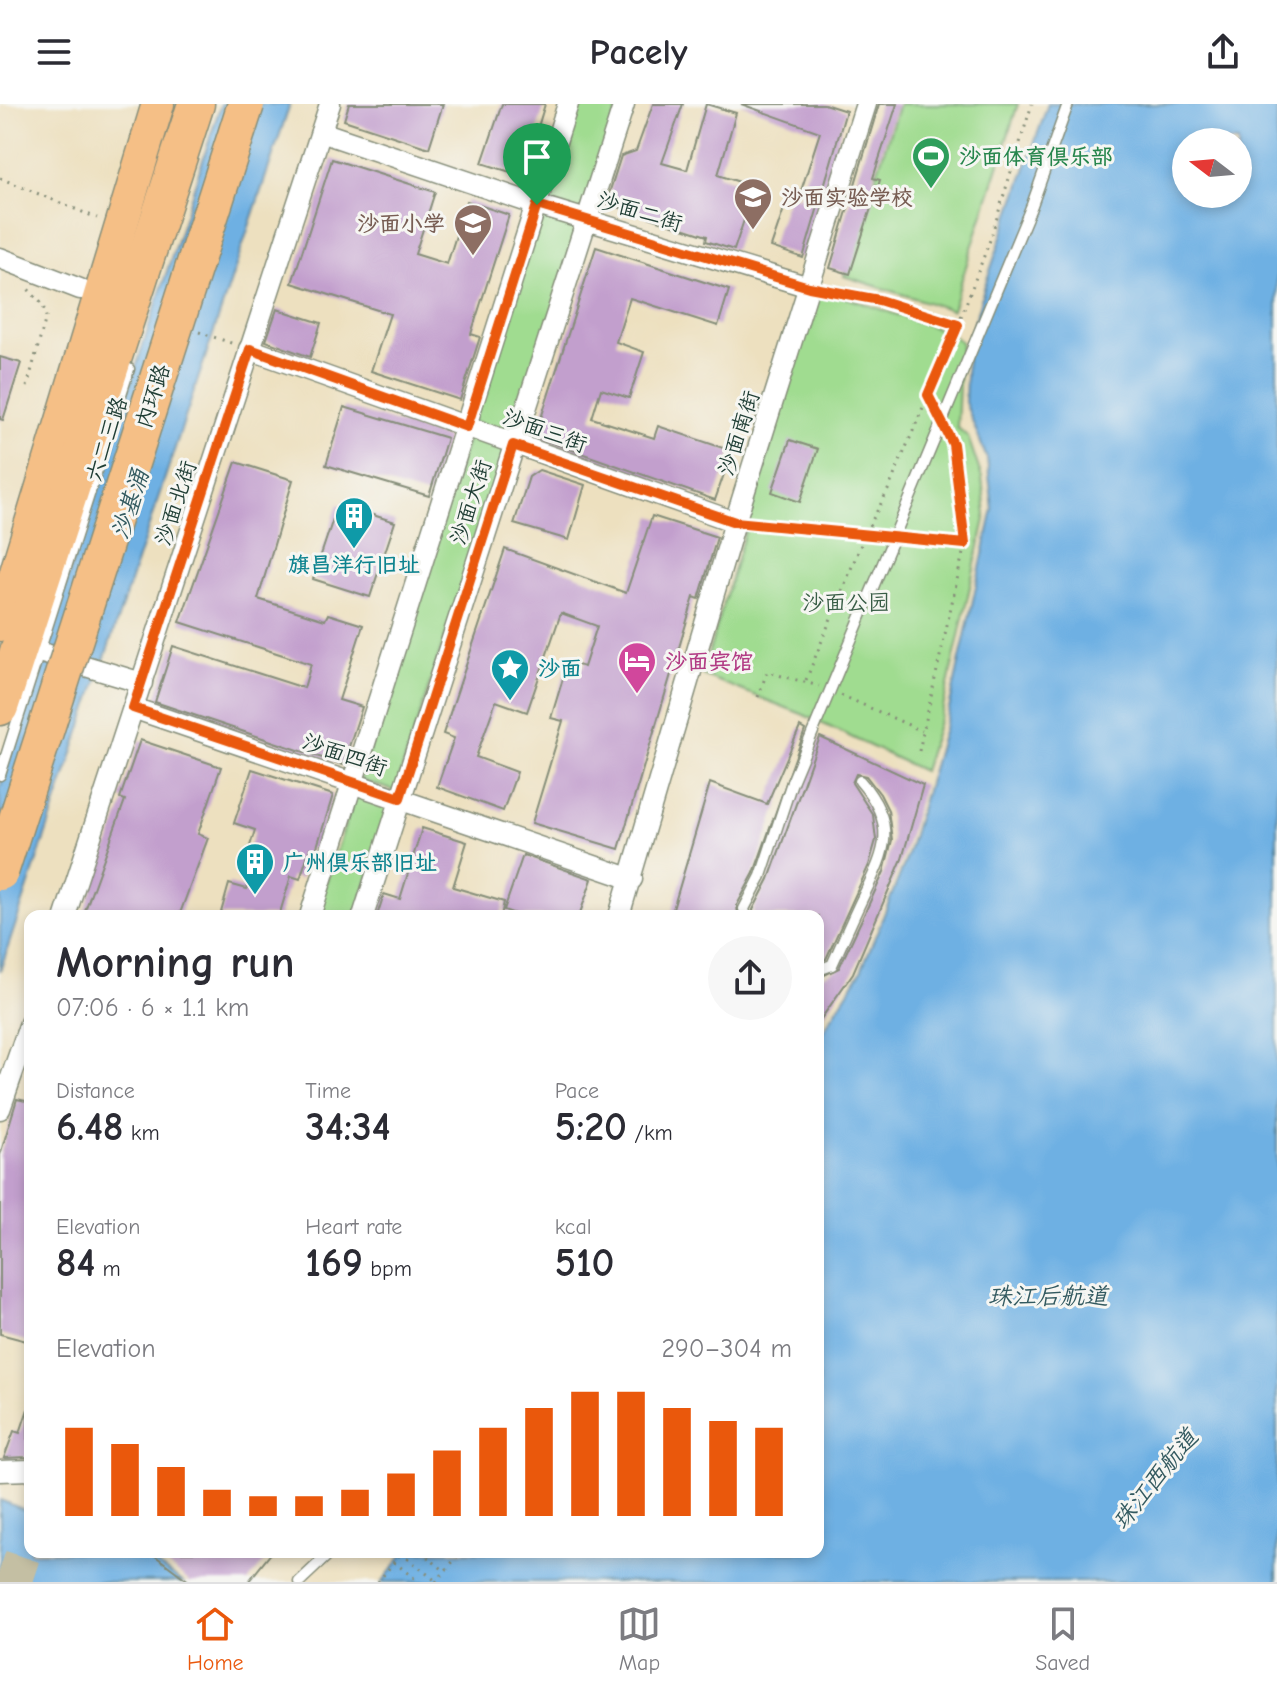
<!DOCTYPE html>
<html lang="en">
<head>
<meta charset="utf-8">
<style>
	:root { --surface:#fff; --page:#f7f7f7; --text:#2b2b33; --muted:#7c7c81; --line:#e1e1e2; --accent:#ea580c }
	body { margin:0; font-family:"Comic Neue","LXGW WenKai TC",sans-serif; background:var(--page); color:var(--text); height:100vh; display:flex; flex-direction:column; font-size:30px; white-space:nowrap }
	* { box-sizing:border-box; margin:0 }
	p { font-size:26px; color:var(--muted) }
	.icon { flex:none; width:44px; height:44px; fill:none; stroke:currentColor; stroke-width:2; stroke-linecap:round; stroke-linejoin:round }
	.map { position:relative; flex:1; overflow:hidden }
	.sheet { position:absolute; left:24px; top:806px; width:800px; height:648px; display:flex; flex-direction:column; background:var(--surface); border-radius:16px; box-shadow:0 4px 12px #0003 }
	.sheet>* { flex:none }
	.needle { width:52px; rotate:286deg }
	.fabs { position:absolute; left:1172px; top:24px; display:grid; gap:16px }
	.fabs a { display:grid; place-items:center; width:80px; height:80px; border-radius:50%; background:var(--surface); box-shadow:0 4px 12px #0003; font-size:40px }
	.pin { position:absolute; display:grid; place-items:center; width:68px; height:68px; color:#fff; margin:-82px -34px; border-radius:50% 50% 50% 0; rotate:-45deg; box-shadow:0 0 8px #0007 }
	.pin .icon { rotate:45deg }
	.round { display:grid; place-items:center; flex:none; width:84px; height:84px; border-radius:42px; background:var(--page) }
	.summary { display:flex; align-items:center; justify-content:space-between; height:136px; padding:0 32px }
	h1 { font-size:44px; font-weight:800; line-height:60px }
	.metrics { display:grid; grid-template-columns:repeat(3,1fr); gap:12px; height:136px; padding:8px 32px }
	.metrics div { display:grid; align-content:center }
	.metrics b { font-size:40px; font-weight:800 }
	.metrics small { font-size:22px; font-weight:400 }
	.metrics p { font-size:22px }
	.chart { height:224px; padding:16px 32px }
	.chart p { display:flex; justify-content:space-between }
	.chart svg { width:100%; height:144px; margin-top:8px; stroke:var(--accent); stroke-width:6 }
	header { display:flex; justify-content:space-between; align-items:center; height:104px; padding:0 32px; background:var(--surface); font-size:36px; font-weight:800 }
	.tabs { display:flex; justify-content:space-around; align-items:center; height:112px; border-top:2px solid var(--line); background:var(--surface); font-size:22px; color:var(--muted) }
	.tabs a { display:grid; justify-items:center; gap:4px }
	.tabs .current { color:var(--accent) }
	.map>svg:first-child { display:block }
	.green { fill:#a0dc90; stroke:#608c62; stroke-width:2 }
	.water { fill:#6eb0e3; stroke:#46768c; stroke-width:2; fill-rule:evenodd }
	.building { fill:#c29fcd }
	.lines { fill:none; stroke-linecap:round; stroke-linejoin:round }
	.highway-tunnel { stroke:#c4bfa3; stroke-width:36; stroke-dasharray:36 18; stroke-linecap:butt }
	.lane-casing { stroke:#868e7a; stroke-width:13 }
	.street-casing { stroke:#868e7a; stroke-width:23 }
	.primary-casing { stroke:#868e7a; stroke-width:35 }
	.highway-casing { stroke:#868e7a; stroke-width:39 }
	.path { stroke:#868e7a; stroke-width:3; stroke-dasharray:2 6; stroke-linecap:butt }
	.lane { stroke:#fff; stroke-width:10 }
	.street { stroke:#fff; stroke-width:20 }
	.primary { stroke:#f5bf86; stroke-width:32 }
	.highway { stroke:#f5bf86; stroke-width:36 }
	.lane-bridge-casing { stroke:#868e7a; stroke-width:13; stroke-linecap:butt }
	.highway-bridge-casing { stroke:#868e7a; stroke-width:39; stroke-linecap:butt }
	.lane-bridge { stroke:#fff; stroke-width:10 }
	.highway-bridge { stroke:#f5bf86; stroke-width:36 }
	.route-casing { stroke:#fff; stroke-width:16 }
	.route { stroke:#ea580c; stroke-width:10 }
	.labels { text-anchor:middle; stroke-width:6; stroke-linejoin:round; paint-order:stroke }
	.leisure-label { font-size:22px; font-weight:bold; fill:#27864d; stroke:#f6f6f2; text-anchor:start }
	.education-label { font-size:22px; font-weight:bold; fill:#785e54; stroke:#f6f6f2; text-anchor:start }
	.street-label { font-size:22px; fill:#1f3d34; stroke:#f6f6f2 }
	.culture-label { font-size:22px; font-weight:bold; fill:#0d838f; stroke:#f6f6f2; text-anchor:start }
	.park-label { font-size:22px; fill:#395d46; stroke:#f6f6f2 }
	.hotel-label { font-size:22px; font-weight:bold; fill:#b23c85; stroke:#f6f6f2; text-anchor:start }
	.water-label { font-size:24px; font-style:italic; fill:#335a60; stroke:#f6f6f2 }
</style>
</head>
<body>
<header><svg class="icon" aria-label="menu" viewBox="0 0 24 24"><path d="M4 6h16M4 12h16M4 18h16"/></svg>Pacely<svg class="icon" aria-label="share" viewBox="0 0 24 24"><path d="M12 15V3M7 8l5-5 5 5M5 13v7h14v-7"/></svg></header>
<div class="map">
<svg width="1277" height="1478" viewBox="0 0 1277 1478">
	<rect width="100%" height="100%" fill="#f6f6f2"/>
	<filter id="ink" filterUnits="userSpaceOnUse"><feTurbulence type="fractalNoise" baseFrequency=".0125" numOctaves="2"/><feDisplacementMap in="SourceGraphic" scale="16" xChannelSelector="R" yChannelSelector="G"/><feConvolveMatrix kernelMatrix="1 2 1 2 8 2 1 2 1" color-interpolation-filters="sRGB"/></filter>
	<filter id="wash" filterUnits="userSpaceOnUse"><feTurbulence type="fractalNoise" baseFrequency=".006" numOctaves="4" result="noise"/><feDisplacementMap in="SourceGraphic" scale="32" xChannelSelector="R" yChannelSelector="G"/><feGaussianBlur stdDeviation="1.8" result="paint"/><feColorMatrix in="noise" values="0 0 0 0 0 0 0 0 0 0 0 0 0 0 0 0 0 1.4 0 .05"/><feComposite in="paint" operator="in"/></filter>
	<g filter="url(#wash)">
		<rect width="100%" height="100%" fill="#ede0bf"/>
		<g class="green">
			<polygon points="574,0 619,0 584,109 545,97"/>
			<polygon points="899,0 1018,0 952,206 844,172"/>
			<polygon points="540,108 582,119 511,330 472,318"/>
			<polygon points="818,184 948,228 961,238 957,323 968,333 982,374 986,411 942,608 923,667 802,610 702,571"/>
			<polygon points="468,333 506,345 395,687 360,676"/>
			<polygon points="357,685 393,696 357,812 315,812"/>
		</g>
		<g class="water">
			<polygon points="221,0 290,0 0,867 0,684"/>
			<path d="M 1048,0 L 1277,0 L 1277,1478 L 382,1478 L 405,1448 L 818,1448 L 818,935 L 861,867 L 905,758 L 947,614 L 993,405 L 987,355 L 965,298 L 967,245 L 984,184 ZM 1186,38 L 1238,38 L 1238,90 L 1186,90 Z"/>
			<polygon points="0,1396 30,1408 30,1448 137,1448 183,1478 0,1478"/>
		</g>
		<g id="blocks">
			<g class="building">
				<polygon points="349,0 443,0 429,44 344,16"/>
				<polygon points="502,0 545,0 523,72 482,59"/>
				<polygon points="653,0 683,0 662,59 687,66 706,0 736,9 718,71 755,83 734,146 706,137 707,132 606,99 621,52 636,47"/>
				<polygon points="741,0 824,0 846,7 803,154 771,143 789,90 799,93 820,28"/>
				<polygon points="879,0 897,0 873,74 880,76 850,170 830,164"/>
				<polygon points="332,55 435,88 415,150 447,160 467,97 509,111 471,230 480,233 460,296 371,267 390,210 292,179"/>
				<polygon points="596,143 729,186 718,222 630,194 616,238 644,248 629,294 601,285 592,314 654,334 658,322 732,347 715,396 535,333"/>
				<polygon points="277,205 321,219 310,253 266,237"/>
				<polygon points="0,253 21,259 3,316 0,315"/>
				<polygon points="344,303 447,334 429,392 326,361"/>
				<polygon points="790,336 818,345 800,398 772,388"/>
				<polygon points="236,358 293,376 258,495 325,516 328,510 363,521 339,596 362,603 343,661 155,598 173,542 304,584 311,560 180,518"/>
				<polygon points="539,366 585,381 569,436 514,420 529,373"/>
				<polygon points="338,400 395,418 370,493 313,475"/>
				<polygon points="652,412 717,433 699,495 694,493 619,745 532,719 563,617 551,614 568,558 584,563 597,522 561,509 527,608 496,597 476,653 517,668 503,707 437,683 454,634 443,630 505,445 626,489"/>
				<polygon points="800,623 805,626 754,769 737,801 738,812 671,812 710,679 767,700"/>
				<polygon points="820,633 923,681 902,755 853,869 818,919 818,874 839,864 884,768 892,736 888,706 880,690 866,672 856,670 852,679 873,711 876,736 869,761 826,855 818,858 818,812 754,812 753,806 769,775"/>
				<polygon points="140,636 221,663 198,730 208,734 179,812 83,812 125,696 120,694"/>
				<polygon points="252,665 333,691 316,746 310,744 300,775 291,772 279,812 220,812 229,780 247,785 254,761 245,758 255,726 234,719"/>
				<polygon points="422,724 467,738 453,783 504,798 501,812 377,812 384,790 400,795"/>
				<polygon points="523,751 592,775 579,812 520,812 504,806"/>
				<polygon points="17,995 30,998 30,1238 0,1230 0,1051"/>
				<polygon points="28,1305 28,1353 4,1354 14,1327 20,1329"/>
				<polygon points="150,1448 272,1448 248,1478 190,1478"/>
			</g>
		</g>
	</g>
	<g filter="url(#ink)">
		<use href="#blocks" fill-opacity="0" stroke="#868e7a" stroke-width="2"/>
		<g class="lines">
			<polyline class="highway-tunnel" points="0,1464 42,1478"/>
			<g class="lane-casing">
				<g id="lane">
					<polyline points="809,183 879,196"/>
					<polyline points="0,671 129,265"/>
					<polyline points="746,812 744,805 761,772 792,678"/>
					<path d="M 818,866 L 832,861 C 842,839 851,818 861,797 C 884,749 900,723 860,677"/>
					<polyline points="299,1478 331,1448"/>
				</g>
			</g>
			<g class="street-casing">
				<g id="street">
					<polyline points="321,28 537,101 809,183"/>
					<polyline points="0,154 80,185"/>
					<polyline points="249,245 735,418"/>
					<polyline points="39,548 142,579"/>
					<polyline points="133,604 632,775"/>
					<polyline points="65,812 330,0"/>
					<polyline points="310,812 568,0"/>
					<polyline points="363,812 624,0"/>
					<polyline points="619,812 735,418 866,0"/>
					<polyline points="0,1005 30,919"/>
					<polyline points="0,1367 30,1366"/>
				</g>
			</g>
			<g class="primary-casing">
				<polyline id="primary" points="0,521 158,0"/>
			</g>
			<g class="highway-casing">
				<polyline id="highway" points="0,603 196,0"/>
			</g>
			<g class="path">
				<polyline points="0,74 97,114"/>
				<polyline points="890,199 958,221 990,136 1032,0"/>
				<polyline points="199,228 234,240"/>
				<polyline points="27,283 46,213 43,201 28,185"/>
				<polyline points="928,291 934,302"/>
				<polyline points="753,419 866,428 888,386 958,221"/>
				<polyline points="910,432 965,440"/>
				<polyline points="806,576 866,428 882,429"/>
				<polyline points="841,591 922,627"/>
				<polyline points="758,593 767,568 819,582"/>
				<polyline points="919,647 965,440 950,333"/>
				<polyline points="421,1448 445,1467"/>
				<polyline points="401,1449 436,1477"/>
				<polyline points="394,1458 419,1478"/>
				<polyline points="378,1478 401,1449"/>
				<polyline points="436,1478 461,1448"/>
			</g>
			<use href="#lane" class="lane"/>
			<use href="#street" class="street"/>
			<use href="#primary" class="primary"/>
			<use href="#highway" class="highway"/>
			<g class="lane-bridge-casing">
				<polyline id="lane-bridge" points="792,678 1032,101 1068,0"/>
			</g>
			<g class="highway-bridge-casing">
				<polyline id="highway-bridge" points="0,768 246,0"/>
			</g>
			<use href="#lane-bridge" class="lane-bridge"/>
			<use href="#highway-bridge" class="highway-bridge"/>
		</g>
	</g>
	<g class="lines" filter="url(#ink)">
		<g class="route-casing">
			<polygon id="route" points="537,101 809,183 879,196 958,221 928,291 953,340 965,440 735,418 513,341 400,694 133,604 250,245 467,323"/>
		</g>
		<use href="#route" class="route"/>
	</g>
	<defs>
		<g id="stadium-pin" transform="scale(2)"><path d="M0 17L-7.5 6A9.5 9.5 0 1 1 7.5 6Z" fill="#2e9e5b" stroke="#f6f6f2"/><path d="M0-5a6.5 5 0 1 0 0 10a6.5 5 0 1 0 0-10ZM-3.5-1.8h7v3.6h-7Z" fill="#fff"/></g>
		<g id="school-pin" transform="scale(2)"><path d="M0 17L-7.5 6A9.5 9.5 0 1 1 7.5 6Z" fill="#8d6e63" stroke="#f6f6f2"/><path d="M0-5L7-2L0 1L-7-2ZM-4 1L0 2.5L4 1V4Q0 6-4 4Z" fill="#fff"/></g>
		<g id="building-pin" transform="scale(2)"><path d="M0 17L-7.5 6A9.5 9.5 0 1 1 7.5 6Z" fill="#0f9aa8" stroke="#f6f6f2"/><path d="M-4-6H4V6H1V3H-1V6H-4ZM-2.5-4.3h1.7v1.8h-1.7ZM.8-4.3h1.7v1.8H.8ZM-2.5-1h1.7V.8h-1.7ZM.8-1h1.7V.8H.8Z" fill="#fff"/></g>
		<g id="hotel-pin" transform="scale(2)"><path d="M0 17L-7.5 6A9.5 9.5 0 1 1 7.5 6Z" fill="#d1479c" stroke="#f6f6f2"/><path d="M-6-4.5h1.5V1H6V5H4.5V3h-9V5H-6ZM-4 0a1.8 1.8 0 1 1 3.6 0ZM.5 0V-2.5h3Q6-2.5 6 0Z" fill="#fff"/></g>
		<g id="sight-pin" transform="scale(2)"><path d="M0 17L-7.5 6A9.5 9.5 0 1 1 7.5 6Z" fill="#0f9aa8" stroke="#f6f6f2"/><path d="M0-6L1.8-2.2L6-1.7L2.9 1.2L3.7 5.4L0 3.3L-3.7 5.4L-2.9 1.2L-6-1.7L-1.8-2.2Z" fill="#fff"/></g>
	</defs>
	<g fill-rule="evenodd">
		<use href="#stadium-pin" x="931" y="52"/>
		<use href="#school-pin" x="753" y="93"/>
		<use href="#school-pin" x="473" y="119"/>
		<use href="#building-pin" x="354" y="412"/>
		<use href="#hotel-pin" x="637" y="557"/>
		<use href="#sight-pin" x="510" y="564"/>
		<use href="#building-pin" x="255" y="758"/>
	</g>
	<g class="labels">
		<g class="leisure-label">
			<text x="959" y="60">沙面体育俱乐部</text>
		</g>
		<g class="education-label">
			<text x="781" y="101">沙面实验学校</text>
			<text x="445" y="127" text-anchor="end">沙面小学</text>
		</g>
		<g class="street-label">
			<text transform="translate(640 107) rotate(17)" y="8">沙面二街</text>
			<text transform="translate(152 292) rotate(-72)" y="8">内环路</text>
			<text transform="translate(545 326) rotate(20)" y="8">沙面三街</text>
			<text transform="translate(738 329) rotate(-72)" y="8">沙面南街</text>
			<text transform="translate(106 335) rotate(-72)" y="8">六二三路</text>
			<text transform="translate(470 398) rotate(-72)" y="8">沙面大街</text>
			<text transform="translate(175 399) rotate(-72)" y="8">沙面北街</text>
			<text transform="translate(345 650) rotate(19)" y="8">沙面四街</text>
		</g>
		<g class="culture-label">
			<text x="354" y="468" text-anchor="middle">旗昌洋行旧址</text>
			<text x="538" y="572">沙面</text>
			<text x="283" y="766">广州俱乐部旧址</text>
		</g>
		<g class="park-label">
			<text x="846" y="506">沙面公园</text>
		</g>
		<g class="hotel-label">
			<text x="665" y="565">沙面宾馆</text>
		</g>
		<g class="water-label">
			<text transform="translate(130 400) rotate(-72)" y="8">沙基涌</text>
			<text x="1048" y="1200">珠江后航道</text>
			<text transform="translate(1155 1375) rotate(-51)" y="8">珠江西航道</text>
		</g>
	</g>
</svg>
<div class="fabs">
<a><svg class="needle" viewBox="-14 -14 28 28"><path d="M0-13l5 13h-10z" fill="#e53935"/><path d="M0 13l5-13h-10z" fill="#7c7c81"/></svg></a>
</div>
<div class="pin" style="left:537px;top:101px;background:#1e9e55"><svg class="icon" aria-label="arrive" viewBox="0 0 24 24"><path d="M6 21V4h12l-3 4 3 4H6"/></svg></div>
<section class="sheet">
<div class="summary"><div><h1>Morning run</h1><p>07:06 · 6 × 1.1 km</p></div><a class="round"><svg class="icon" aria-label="share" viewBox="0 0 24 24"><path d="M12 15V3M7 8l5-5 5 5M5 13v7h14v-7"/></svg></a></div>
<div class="metrics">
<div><p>Distance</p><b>6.48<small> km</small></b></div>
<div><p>Time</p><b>34:34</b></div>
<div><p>Pace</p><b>5:20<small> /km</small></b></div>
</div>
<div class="metrics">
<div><p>Elevation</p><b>84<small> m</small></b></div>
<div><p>Heart rate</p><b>169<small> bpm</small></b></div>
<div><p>kcal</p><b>510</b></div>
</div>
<div class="chart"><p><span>Elevation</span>290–304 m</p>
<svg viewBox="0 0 160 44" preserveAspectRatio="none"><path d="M5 44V17M15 44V22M25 44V29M35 44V36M45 44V38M55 44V38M65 44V36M75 44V31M85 44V24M95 44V17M105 44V11M115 44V6M125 44V6M135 44V11M145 44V15M155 44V17"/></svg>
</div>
</section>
</div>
<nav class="tabs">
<a class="current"><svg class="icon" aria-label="home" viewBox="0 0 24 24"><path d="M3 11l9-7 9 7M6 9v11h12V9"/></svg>Home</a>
<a><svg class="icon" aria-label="map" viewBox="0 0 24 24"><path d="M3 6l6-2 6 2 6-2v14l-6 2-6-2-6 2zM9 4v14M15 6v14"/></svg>Map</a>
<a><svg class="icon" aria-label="saved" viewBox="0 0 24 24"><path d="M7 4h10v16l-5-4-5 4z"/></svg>Saved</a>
</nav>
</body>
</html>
